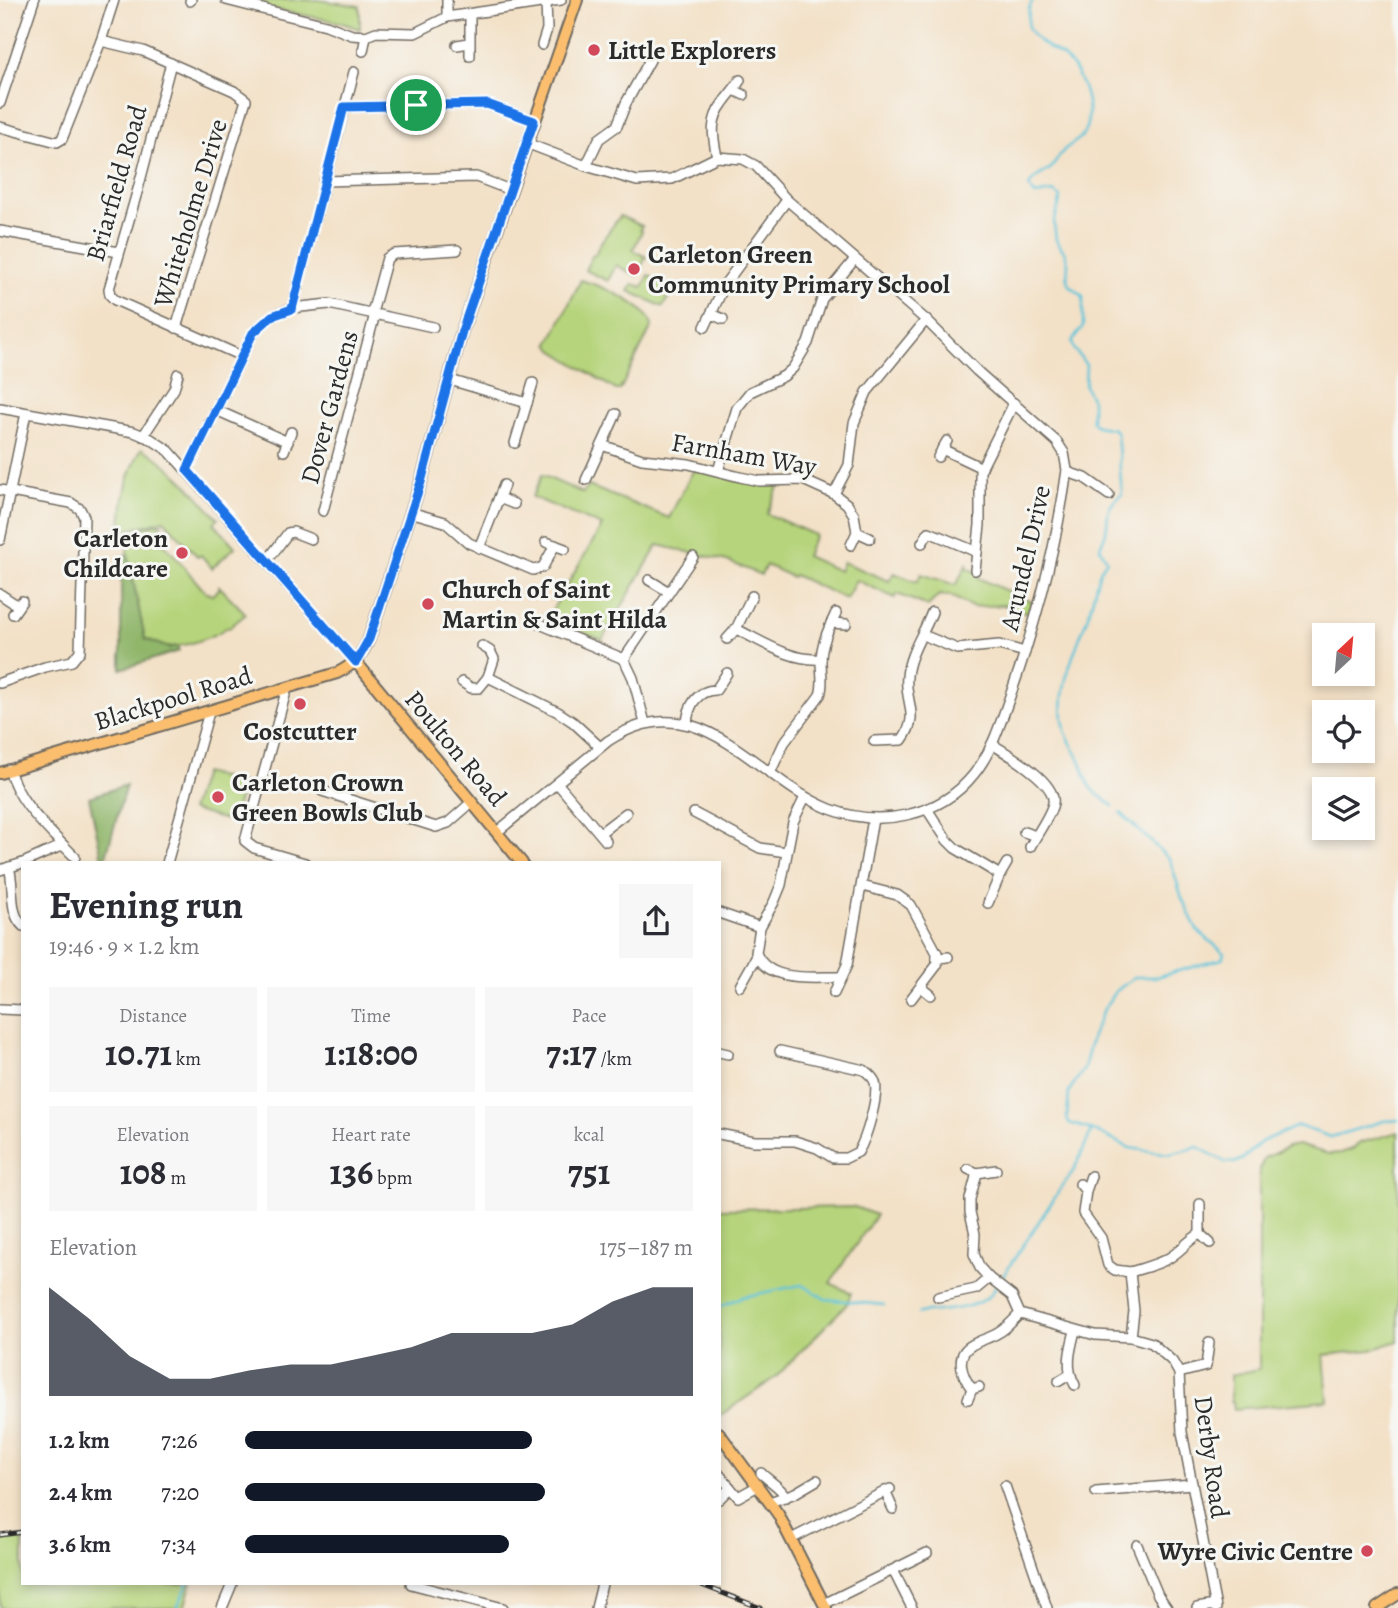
<!DOCTYPE html>
<html lang="en">
<head>
<meta charset="utf-8">
<style>
	:root { --surface:#fff; --page:#f7f7f7; --text:#2b2b33; --muted:#7c7c81; --accent:#111827 }
	body { margin:0; font-family:Alegreya,serif; background:var(--page); color:var(--text); height:100vh; display:flex; flex-direction:column; font-size:26px; white-space:nowrap }
	* { box-sizing:border-box; margin:0 }
	p { font-size:23px; color:var(--muted) }
	.icon { flex:none; width:38px; height:38px; fill:none; stroke:currentColor; stroke-width:2; stroke-linecap:round; stroke-linejoin:round }
	.map { position:relative; flex:1; overflow:hidden }
	.details { position:absolute; left:21px; top:861px; width:700px; height:724px; display:flex; flex-direction:column; background:var(--surface); border-radius:0px; box-shadow:0 4px 10px #0003 }
	.details>* { flex:none }
	.needle { width:46px; rotate:26deg }
	.tools { position:absolute; left:1312px; top:623px; display:grid; gap:14px }
	.tools a { display:grid; place-items:center; width:63px; height:63px; border-radius:0px; background:var(--surface); box-shadow:0 4px 10px #0003; font-size:35px }
	.pin { position:absolute; display:grid; place-items:center; width:60px; height:60px; color:#fff; margin:-30px; border:4px solid #fff; border-radius:50%; box-shadow:0 2px 7px #0007 }
	.round { display:grid; place-items:center; flex:none; width:74px; height:74px; border-radius:0px; background:var(--page) }
	.summary { display:flex; align-items:center; justify-content:space-between; height:119px; padding:0 28px }
	h1 { font-size:38px; font-weight:700; line-height:52px }
	.stats { display:grid; grid-template-columns:repeat(3,1fr); gap:10px; height:119px; padding:7px 28px }
	.stats div { display:grid; align-content:center; border-radius:0px; background:var(--page); text-align:center }
	.stats b { font-size:35px; font-weight:700 }
	.stats small { font-size:19px; font-weight:400 }
	.stats p { font-size:19px }
	.chart { height:196px; padding:14px 28px }
	.chart p { display:flex; justify-content:space-between }
	.chart svg { width:100%; height:126px; margin-top:7px; fill:var(--accent); opacity:.7 }
	ul { padding:0 28px; list-style:none; font-size:23px }
	li { display:grid; grid-template-columns:112px 84px 1fr; align-items:center; height:52px }
	li i { height:18px; border-radius:9px; background:var(--accent) }
	.map>svg:first-child { display:block }
	.green { fill:#b6d47b; stroke:#708053; stroke-width:2 }
	.forest { fill:#90b66b; stroke:#5e704b; stroke-width:2 }
	.lines { fill:none; stroke-linecap:round; stroke-linejoin:round }
	.stream { stroke:#5cc3d9; stroke-width:2.5 }
	.minor-casing { stroke:#716b62; stroke-width:12 }
	.major-casing { stroke:#716b62; stroke-width:14 }
	.minor { stroke:#fff; stroke-width:9 }
	.major { stroke:#fabe6e; stroke-width:10 }
	.rail-casing { stroke:#2b2b2b; stroke-width:5 }
	.rail { stroke:#f6f6f2; stroke-width:2.5; stroke-dasharray:8; stroke-linecap:butt }
	.route-casing { stroke:#fff; stroke-width:14 }
	.route { stroke:#1a73e8; stroke-width:9 }
	.poi-dot { fill:#d1495b; stroke:#f6f6f2; stroke-width:2.5 }
	.labels { text-anchor:middle; stroke-width:6; stroke-linejoin:round; paint-order:stroke }
	.poi-label { font-size:26px; font-weight:bold; fill:#2b2b2b; stroke:#f6f6f2; text-anchor:start }
	.street-label { font-size:26px; fill:#2b2b2b; stroke:#f6f6f2 }
</style>
</head>
<body>
<div class="map">
<svg width="1398" height="1608" viewBox="0 0 1398 1608">
	<rect width="100%" height="100%" fill="#f6f6f2"/>
	<filter id="ink" filterUnits="userSpaceOnUse"><feTurbulence type="fractalNoise" baseFrequency=".0143" numOctaves="2"/><feDisplacementMap in="SourceGraphic" scale="14" xChannelSelector="R" yChannelSelector="G"/><feConvolveMatrix kernelMatrix="1 2 1 2 8 2 1 2 1" color-interpolation-filters="sRGB"/></filter>
	<filter id="wash" filterUnits="userSpaceOnUse"><feTurbulence type="fractalNoise" baseFrequency=".00686" numOctaves="4" result="noise"/><feDisplacementMap in="SourceGraphic" scale="28" xChannelSelector="R" yChannelSelector="G"/><feGaussianBlur stdDeviation="1.57" result="paint"/><feColorMatrix in="noise" values="0 0 0 0 0 0 0 0 0 0 0 0 0 0 0 0 0 1.4 0 .05"/><feComposite in="paint" operator="in"/></filter>
	<g filter="url(#wash)">
		<rect width="100%" height="100%" fill="#f3e1c7"/>
		<g class="green">
			<polygon points="263,0 319,0 360,6 360,29 339,22 272,9 262,5"/>
			<polygon points="620,216 642,226 640,229 642,231 633,250 646,257 637,276 616,265 608,281 585,270 593,254 595,255 599,245"/>
			<polygon points="649,275 667,288 664,294 667,296 670,290 672,291 663,307 629,291 633,284 643,287"/>
			<path d="M 581,280 C 601,286 647,304 652,326 L 620,390 L 616,390 L 553,350 L 549,344 Z"/>
			<path d="M 142,448 C 173,466 195,493 218,519 L 214,523 L 235,547 L 212,568 L 201,555 L 198,557 L 164,520 L 121,532 C 122,501 126,475 142,448 Z"/>
			<polygon points="694,469 757,484 779,485 767,514 815,535 806,556 839,571 843,562 889,581 894,573 917,582 921,574 956,585 967,564 968,569 979,573 978,578 1032,602 1027,613 1004,605 972,607 951,596 939,595 928,606 897,594 895,598 856,580 846,599 794,575 792,577 766,565 761,575 727,561 658,545 602,640 547,619 602,526 532,497 542,475 583,493 589,486 669,518"/>
			<path d="M 155,524 L 162,524 L 156,534 L 206,593 L 208,592 L 212,595 L 219,589 L 219,586 L 246,614 L 229,628 L 228,627 C 210,639 163,657 145,640 L 127,550 C 128,531 139,529 155,524 Z"/>
			<polygon points="203,773 243,783 233,822 191,810"/>
			<polygon points="1398,1132 1398,1341 1371,1350 1324,1355 1328,1401 1234,1409 1233,1401 1231,1401 1231,1375 1259,1369 1259,1173 1264,1158 1288,1147 1298,1145 1329,1154 1341,1153 1352,1149 1360,1143"/>
			<polygon points="855,1207 876,1215 830,1283 851,1293 847,1304 775,1378 719,1416 719,1209"/>
			<polygon points="23,1537 23,1584 191,1584 184,1608 0,1608 0,1539"/>
		</g>
		<g class="forest">
			<polygon points="128,555 145,639 169,648 177,646 179,651 121,669 121,556"/>
			<polygon points="126,785 104,863 103,863 89,797"/>
		</g>
		<g class="lines">
			<g class="stream">
				<path d="M 1033,0 L 1029,8 L 1028,27 C 1042,52 1060,47 1074,69 C 1085,87 1095,116 1082,136 C 1078,141 1071,144 1065,149 C 1059,155 1056,164 1049,170 C 1041,175 1033,177 1029,187 L 1035,195 L 1053,192 L 1061,197 L 1054,223 L 1056,240 L 1065,253 L 1068,263 L 1067,279 L 1069,285 L 1083,296 L 1083,326 L 1072,342 L 1074,349 L 1086,365 L 1085,386 L 1092,400 L 1092,422 L 1097,426 L 1114,429 L 1117,433 L 1122,494 C 1104,510 1110,509 1106,531 C 1106,536 1101,542 1100,548 L 1107,560 C 1096,573 1095,593 1090,609 C 1078,648 1054,688 1065,730 C 1068,740 1075,750 1080,760 C 1083,766 1084,773 1087,780 C 1091,791 1104,799 1113,806"/>
				<polyline points="1092,1130 1069,1123 1067,1118 1069,1091 1084,1069 1092,1036 1105,1007 1114,993 1134,977 1156,977 1222,959 1224,953 1197,930 1182,898 1170,860 1121,813"/>
				<polyline points="719,1307 742,1297 801,1285 810,1289 825,1299 884,1305"/>
				<path d="M 919,1313 C 941,1310 974,1311 991,1294 L 1061,1188 L 1074,1170 L 1092,1130 L 1130,1148 L 1170,1154 L 1198,1147 L 1225,1162 L 1234,1163 L 1243,1159 L 1261,1142 L 1298,1126 L 1331,1137 L 1384,1121 L 1398,1120"/>
				<polyline points="177,1608 188,1584"/>
			</g>
		</g>
	</g>
	<g filter="url(#ink)">
		<g class="lines">
			<g class="minor-casing">
				<g id="minor">
					<polyline points="226,0 326,25 352,35 366,36 376,32 415,33 447,17 561,0"/>
					<polyline points="447,0 447,17"/>
					<polyline points="190,1 191,0"/>
					<polyline points="470,15 470,56"/>
					<polyline points="101,41 143,51 234,91 246,100 176,328"/>
					<polyline points="457,45 469,43"/>
					<polyline points="542,45 547,29 546,2"/>
					<polyline points="363,51 366,36"/>
					<polyline points="171,63 138,189 109,289 110,295 115,300 241,356"/>
					<polyline points="734,90 744,95"/>
					<polyline points="0,103 34,0"/>
					<polyline points="344,107 487,104 534,121"/>
					<polyline points="0,127 57,142 62,139 101,41 114,0"/>
					<path d="M 717,157 C 713,137 709,121 723,103 C 729,94 735,89 740,80"/>
					<polyline points="586,166 599,139 617,126 626,103 650,60 643,54"/>
					<polyline points="324,181 476,177 510,190"/>
					<polyline points="0,231 119,252"/>
					<polyline points="292,308 354,72"/>
					<polyline points="372,313 387,258 394,254 457,250"/>
					<polyline points="711,314 723,319"/>
					<polyline points="705,327 725,284 787,200"/>
					<polyline points="450,380 527,403"/>
					<polyline points="0,408 134,432 151,439 169,451 356,662"/>
					<polyline points="216,410 288,442"/>
					<polyline points="143,436 174,389 178,374"/>
					<polyline points="515,443 533,383"/>
					<polyline points="602,445 642,459 689,464 740,477 759,481 803,480 834,494 847,504 854,515 857,532 851,545"/>
					<polyline points="942,449 982,468"/>
					<polyline points="284,451 291,432"/>
					<polyline points="938,457 947,441"/>
					<polyline points="187,470 253,333 272,316 292,308 329,304 433,327"/>
					<polyline points="718,471 737,408 750,392 784,376 793,368 808,343 822,299 855,259"/>
					<polyline points="1067,472 1085,478 1109,495"/>
					<polyline points="586,480 616,414"/>
					<polyline points="0,490 71,503 80,509 84,517 80,651 72,661 45,667 0,683"/>
					<polyline points="834,494 849,465 854,423 867,392 926,320"/>
					<polyline points="499,498 514,504"/>
					<polyline points="323,511 375,314"/>
					<polyline points="410,512 445,522 469,543 533,570 543,567 555,545"/>
					<polyline points="857,532 870,538"/>
					<polyline points="0,540 26,413"/>
					<polyline points="546,542 565,549"/>
					<polyline points="922,543 929,532 977,552"/>
					<polyline points="479,548 504,485"/>
					<polyline points="267,561 288,533 293,532 311,539"/>
					<polyline points="975,570 980,525 980,471 1014,403"/>
					<polyline points="649,580 669,592"/>
					<polyline points="0,594 18,606"/>
					<polyline points="13,614 22,601"/>
					<polyline points="831,623 846,624"/>
					<polyline points="540,624 624,659 633,678 645,723"/>
					<path d="M 736,629 C 763,642 790,661 821,659"/>
					<polyline points="923,635 957,649 999,645 1025,652"/>
					<polyline points="727,639 736,629 752,596"/>
					<polyline points="624,659 693,557"/>
					<polyline points="488,677 558,712 573,722 600,747"/>
					<polyline points="462,682 471,688 479,688 488,677 494,659 490,651 482,646"/>
					<polyline points="287,688 245,841 254,848 305,863"/>
					<path d="M 687,724 C 688,706 697,690 716,690 L 727,673"/>
					<path d="M 874,741 L 902,740 C 921,715 904,702 907,676 C 909,654 924,633 932,612"/>
					<path d="M 992,744 C 1008,754 1057,782 1053,803 C 1051,815 1036,835 1030,847"/>
					<path d="M 9,769 C 18,801 41,822 63,845 L 23,863"/>
					<path d="M 770,773 L 784,743 L 820,695 C 824,684 821,674 821,661 C 821,644 829,628 836,613"/>
					<polyline points="558,784 606,841"/>
					<polyline points="322,791 436,827 448,823 472,802"/>
					<path d="M 805,797 L 793,822 L 781,885 L 774,902 L 760,927 L 756,953 C 769,984 813,976 841,977"/>
					<polyline points="927,809 947,840 955,848 1000,875 988,903"/>
					<polyline points="694,813 760,848 786,852"/>
					<path d="M 497,832 L 608,741 C 699,680 754,779 830,809 C 879,828 940,817 974,774 C 991,753 999,727 1008,702 C 1035,627 1056,549 1067,470 L 1064,453 L 1057,442 L 977,371 L 926,320 L 787,200 L 756,166 L 743,159 L 717,157 L 672,179 L 637,181 L 586,166 L 526,143"/>
					<polyline points="1024,832 1036,836"/>
					<polyline points="600,833 626,813"/>
					<polyline points="63,845 75,857"/>
					<polyline points="167,863 209,712"/>
					<path d="M 9,867 C 15,886 8,912 23,926"/>
					<polyline points="0,870 23,863"/>
					<polyline points="1000,875 1007,863"/>
					<polyline points="862,886 897,895 911,905 937,953 937,965 911,999"/>
					<polyline points="719,913 760,927"/>
					<polyline points="937,958 948,957"/>
					<polyline points="740,986 757,956"/>
					<polyline points="921,987 931,995"/>
					<polyline points="834,993 847,965 873,819"/>
					<polyline points="0,1009 23,1010"/>
					<polyline points="719,1052 728,1054"/>
					<path d="M 719,1134 L 754,1141 L 795,1141 L 817,1148 L 833,1158 L 846,1158 L 858,1152 C 866,1139 879,1097 875,1082 C 873,1077 868,1073 864,1070 L 780,1051"/>
					<polyline points="968,1169 977,1173 996,1170"/>
					<polyline points="977,1173 970,1199 970,1212 975,1234 974,1254 980,1268 989,1278 1012,1296 1020,1314 1095,1335 1131,1337 1152,1343 1172,1361 1179,1373 1182,1432 1216,1608"/>
					<polyline points="1080,1184 1086,1191 1083,1213 1101,1238 1108,1265 1115,1270 1130,1272 1134,1311 1131,1337"/>
					<polyline points="1086,1191 1091,1176"/>
					<polyline points="1200,1234 1210,1243"/>
					<path d="M 1130,1272 C 1143,1268 1157,1265 1169,1258 C 1181,1251 1188,1240 1200,1234 L 1200,1204"/>
					<polyline points="938,1297 976,1289 989,1278"/>
					<path d="M 1075,1331 C 1070,1350 1065,1368 1075,1385"/>
					<polyline points="1179,1373 1206,1366 1209,1343"/>
					<polyline points="1059,1381 1069,1375"/>
					<path d="M 979,1387 L 972,1389 C 962,1376 954,1355 972,1345 C 980,1340 990,1338 998,1333 C 1006,1329 1013,1320 1020,1314"/>
					<polyline points="968,1399 972,1389"/>
					<path d="M 761,1473 C 769,1481 781,1487 786,1497"/>
					<polyline points="719,1474 738,1497 758,1486"/>
					<polyline points="1005,1486 1047,1608"/>
					<polyline points="885,1491 893,1509"/>
					<polyline points="1096,1492 1192,1484"/>
					<polyline points="719,1499 730,1488"/>
					<polyline points="770,1502 795,1493 817,1480"/>
					<polyline points="791,1539 890,1489"/>
					<polyline points="1137,1545 1158,1595 1167,1608"/>
					<polyline points="893,1570 912,1608"/>
					<polyline points="411,1584 503,1608"/>
					<polyline points="824,1604 927,1553"/>
					<polyline points="222,1608 232,1584"/>
					<polyline points="596,1608 602,1584"/>
					<polyline points="1197,1608 1215,1605"/>
				</g>
			</g>
			<g class="major-casing">
				<g id="major">
					<polyline points="356,662 522,863"/>
					<path d="M 0,773 L 337,673 C 354,665 361,656 369,639 L 421,482 L 462,331 L 577,0"/>
					<polyline points="719,1433 778,1514 826,1608"/>
					<polyline points="1377,1608 1398,1594"/>
				</g>
			</g>
			<use href="#minor" class="minor"/>
			<use href="#major" class="major"/>
			<g class="rail-casing">
				<g id="rail">
					<polyline points="0,1535 23,1532"/>
					<polyline points="699,1584 761,1608"/>
				</g>
			</g>
			<use href="#rail" class="rail"/>
		</g>
	</g>
	<g class="lines" filter="url(#ink)">
		<g class="route-casing">
			<polygon id="route" points="487,104 534,121 462,331 421,482 369,639 356,662 187,470 253,333 272,316 292,309 344,107"/>
		</g>
		<use href="#route" class="route"/>
	</g>
	<g class="poi-dot">
		<circle cx="594" cy="50" r="7"/>
		<circle cx="634" cy="269" r="7"/>
		<circle cx="182" cy="553" r="7"/>
		<circle cx="428" cy="604" r="7"/>
		<circle cx="300" cy="704" r="7"/>
		<circle cx="218" cy="797" r="7"/>
		<circle cx="1367" cy="1551" r="7"/>
	</g>
	<g class="labels">
		<g class="poi-label">
			<text x="608" y="59">Little Explorers</text>
			<text x="648" y="263">Carleton Green<tspan x="648" dy="30">Community Primary School</tspan></text>
			<text x="168" y="547" text-anchor="end">Carleton<tspan x="168" dy="30">Childcare</tspan></text>
			<text x="442" y="598">Church of Saint<tspan x="442" dy="30">Martin &amp; Saint Hilda</tspan></text>
			<text x="300" y="740" text-anchor="middle">Costcutter</text>
			<text x="232" y="791">Carleton Crown<tspan x="232" dy="30">Green Bowls Club</tspan></text>
			<text x="1353" y="1560" text-anchor="end">Wyre Civic Centre</text>
		</g>
		<g class="street-label">
			<text transform="translate(116 183) rotate(-74)" y="9">Briarfield Road</text>
			<text transform="translate(190 213) rotate(-73)" y="9">Whiteholme Drive</text>
			<text transform="translate(329 407) rotate(-75)" y="9">Dover Gardens</text>
			<text transform="translate(744 454) rotate(10)" y="9">Farnham Way</text>
			<text transform="translate(1025 558) rotate(-77)" y="9">Arundel Drive</text>
			<text transform="translate(173 698) rotate(-17)" y="9">Blackpool Road</text>
			<text transform="translate(456 748) rotate(50)" y="9">Poulton Road</text>
			<text transform="translate(1212 1457) rotate(82)" y="9">Derby Road</text>
		</g>
	</g>
</svg>
<div class="tools">
<a><svg class="needle" viewBox="-14 -14 28 28"><path d="M0-13l5 13h-10z" fill="#e53935"/><path d="M0 13l5-13h-10z" fill="#7c7c81"/></svg></a>
<a><svg class="icon" aria-label="locate" viewBox="0 0 24 24"><circle cx="12" cy="12" r="6"/><path d="M12 2v4M12 18v4M2 12h4M18 12h4"/></svg></a>
<a><svg class="icon" aria-label="layers" viewBox="0 0 24 24"><path d="M12 4l9 5-9 5-9-5zM3 14l9 5 9-5"/></svg></a>
</div>
<div class="pin" style="left:416px;top:105px;background:#1e9e55"><svg class="icon" aria-label="arrive" viewBox="0 0 24 24"><path d="M6 21V4h12l-3 4 3 4H6"/></svg></div>
<section class="details">
<div class="summary"><div><h1>Evening run</h1><p>19:46 · 9 × 1.2 km</p></div><a class="round"><svg class="icon" aria-label="share" viewBox="0 0 24 24"><path d="M12 15V3M7 8l5-5 5 5M5 13v7h14v-7"/></svg></a></div>
<div class="stats">
<div><p>Distance</p><b>10.71<small> km</small></b></div>
<div><p>Time</p><b>1:18:00</b></div>
<div><p>Pace</p><b>7:17<small> /km</small></b></div>
</div>
<div class="stats">
<div><p>Elevation</p><b>108<small> m</small></b></div>
<div><p>Heart rate</p><b>136<small> bpm</small></b></div>
<div><p>kcal</p><b>751</b></div>
</div>
<div class="chart"><p><span>Elevation</span>175–187 m</p>
<svg viewBox="0 0 160 44" preserveAspectRatio="none"><path d="M0 44V6L10 17L20 30L30 38L40 38L50 35L60 33L70 33L80 30L90 27L100 22L110 22L120 22L130 19L140 11L150 6L160 6V44z"/></svg>
</div>
<ul>
<li><b>1.2 km</b>7:26<i style="width:64%"></i></li>
<li><b>2.4 km</b>7:20<i style="width:67%"></i></li>
<li><b>3.6 km</b>7:34<i style="width:59%"></i></li>
</ul>
</section>
</div>
</body>
</html>
